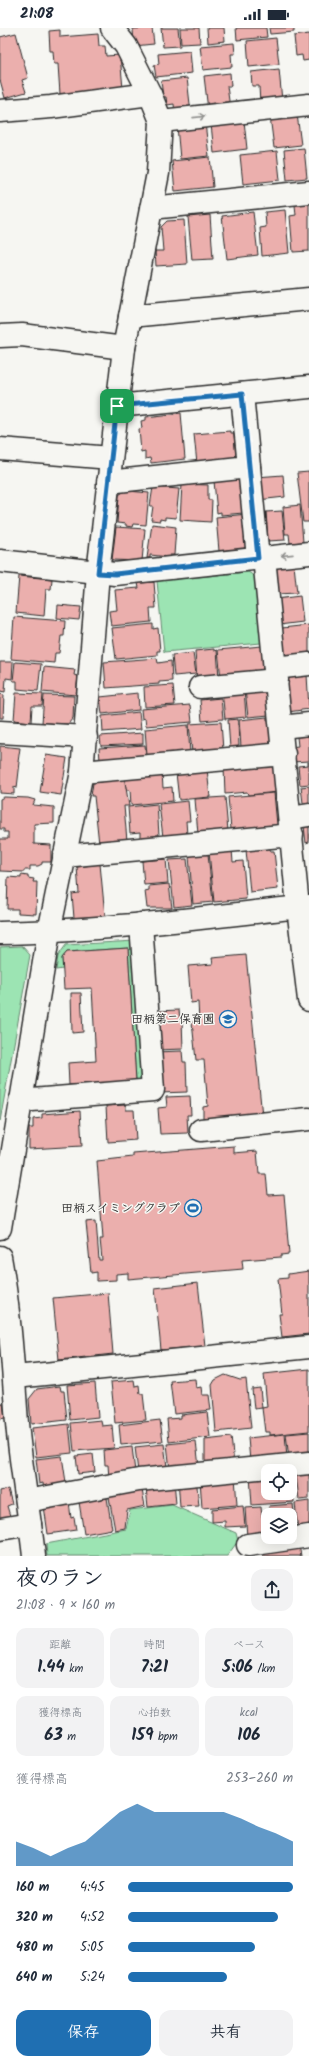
<!DOCTYPE html>
<html lang="ja">
<head>
<meta charset="utf-8">
<style>
	:root { --surface:#fff; --page:#f2f2f3; --text:#1f2937; --muted:#747a83; --accent:#1f6fb2 }
	body { margin:0; font-family:Kalam,"Klee One",sans-serif; background:var(--page); color:var(--text); height:100vh; display:flex; flex-direction:column; font-size:15px; white-space:nowrap }
	* { box-sizing:border-box; margin:0 }
	p { font-size:13px; color:var(--muted) }
	.icon { flex:none; width:22px; height:22px; fill:none; stroke:currentColor; stroke-width:2; stroke-linecap:round; stroke-linejoin:round }
	.map { position:relative; height:1528px; overflow:hidden }
	.sheet { display:flex; flex-direction:column; background:var(--surface); flex:1 }
	.sheet>* { flex:none }
	.controls { position:absolute; left:261px; top:1436px; display:grid; gap:8px }
	.controls a { display:grid; place-items:center; width:36px; height:36px; border-radius:8px; background:var(--surface); box-shadow:0 4px 16px #0002; font-size:20px }
	.pin { position:absolute; display:grid; place-items:center; width:34px; height:34px; color:#fff; margin:-17px; border-radius:8px; box-shadow:0 2px 6px #0006 }
	.round { display:grid; place-items:center; flex:none; width:42px; height:42px; border-radius:12px; background:var(--page) }
	.overview { display:flex; align-items:center; justify-content:space-between; height:68px; padding:0 16px }
	h1 { font-size:22px; font-weight:700; line-height:30px }
	.figures { display:grid; grid-template-columns:repeat(3,1fr); gap:6px; height:68px; padding:4px 16px }
	.figures div { display:grid; align-content:center; border-radius:10px; background:var(--page); text-align:center }
	.figures b { font-size:17px; font-weight:700 }
	.figures small { font-size:11px; font-weight:400 }
	.figures p { font-size:11px }
	.chart { height:112px; padding:8px 16px }
	.chart p { display:flex; justify-content:space-between }
	.chart svg { width:100%; height:72px; margin-top:4px; fill:var(--accent); opacity:.7 }
	.primary-button { display:flex; gap:8px; margin-top:auto; padding:8px 16px }
	.primary-button a { flex:1; height:46px; border-radius:12px; background:var(--accent); color:#fff; font-size:16px; font-weight:700; line-height:46px; text-align:center }
	.primary-button a+a { background:var(--page); color:var(--text) }
	ul { padding:0 16px; list-style:none; font-size:13px }
	li { display:grid; grid-template-columns:64px 48px 1fr; align-items:center; height:30px }
	li i { height:10px; border-radius:5px; background:var(--accent) }
	.status { display:flex; justify-content:space-between; align-items:center; height:28px; padding:0 20px; background:var(--surface); direction:ltr }
	.status svg { height:11px; fill:currentColor }
	.map>svg:first-child { display:block }
	.green { fill:#9ce4b3; stroke:#64886f }
	.building { fill:#ebafad; stroke:#2b2b2b }
	.lines { fill:none; stroke-linecap:round; stroke-linejoin:round }
	.minor-casing { stroke:#2b2b2b; stroke-width:25 }
	.minor { stroke:#f6f6f2; stroke-width:22 }
	.oneway { stroke:#90908e }
	.route-casing { stroke:#fff; stroke-width:8 }
	.route { stroke:#1f6fb2; stroke-width:5 }
	.labels { text-anchor:middle; stroke-width:3; stroke-linejoin:round; paint-order:stroke }
	.poi-label { font-size:12px; font-weight:bold; fill:#2b2b2b; stroke:#f6f6f2; text-anchor:end }
</style>
</head>
<body>
<div class="status"><b>21:08</b><svg viewBox="0 0 49 12"><path d="M0 12V9h3v3zM5 12V6h3v6zM10 12V3h3v9zM15 12V0h3v12zM26 1h20v11H26zM47 4h2v5h-2z"/></svg></div>
<div class="map">
<svg width="309" height="1528" viewBox="0 0 309 1528">
	<rect width="100%" height="100%" fill="#f6f6f2"/>
	<filter id="ink" filterUnits="userSpaceOnUse"><feTurbulence type="fractalNoise" baseFrequency=".025" numOctaves="2"/><feDisplacementMap in="SourceGraphic" scale="8" xChannelSelector="R" yChannelSelector="G"/><feConvolveMatrix kernelMatrix="1 2 1 2 8 2 1 2 1" color-interpolation-filters="sRGB"/></filter>
	<g filter="url(#ink)">
		<g class="green">
			<polygon points="248,544 256,549 261,615 164,624 157,553"/>
			<polygon points="135,913 144,1052 136,1053 128,920 67,924 62,930 63,941 56,942 58,928 66,917"/>
			<polygon points="22,918 30,927 0,1093 0,919"/>
			<polygon points="172,1477 236,1505 238,1513 227,1528 47,1528 46,1516 126,1501 130,1482"/>
		</g>
		<g class="building">
			<polygon points="152,0 154,16 134,18 133,1"/>
			<polygon points="161,0 178,0 180,18 163,19"/>
			<polygon points="180,0 199,0 200,15 181,16"/>
			<polygon points="207,0 224,0 225,13 208,15"/>
			<polygon points="236,0 266,0 267,9 237,12"/>
			<polygon points="269,0 294,0 294,4 270,6"/>
			<polygon points="60,2 60,9 98,6 99,18 105,18 106,28 120,27 123,61 60,66 58,36 54,36 53,23 50,23 49,3"/>
			<polygon points="16,5 28,50 22,52 26,64 5,70 0,52 0,9"/>
			<polygon points="309,6 309,32 303,33 302,27 296,28 294,8"/>
			<polygon points="276,10 279,36 249,39 247,13"/>
			<polygon points="234,15 235,26 231,26 232,39 203,42 200,18"/>
			<polygon points="190,23 192,45 156,49 154,37 159,36 158,26"/>
			<polygon points="279,41 282,73 260,76 259,58 252,58 251,44"/>
			<polygon points="230,45 231,58 227,58 230,80 208,82 204,48"/>
			<polygon points="187,50 191,85 175,87 174,76 167,77 166,69 163,69 161,53"/>
			<polygon points="297,86 301,117 274,120 270,88"/>
			<polygon points="244,93 247,121 214,125 211,96"/>
			<polygon points="205,95 209,128 180,131 177,98"/>
			<polygon points="304,120 307,150 287,152 284,122"/>
			<polygon points="277,123 280,152 243,156 240,127"/>
			<polygon points="210,129 213,159 175,163 172,133"/>
			<polygon points="309,176 309,223 293,224 290,188 296,187 295,177"/>
			<polygon points="285,182 289,225 262,228 260,200 266,199 265,184"/>
			<polygon points="253,184 258,227 227,231 222,188"/>
			<polygon points="210,187 213,231 192,232 188,189"/>
			<polygon points="184,192 187,236 156,238 155,223 163,223 161,199 167,193"/>
			<polygon points="181,385 185,431 151,435 150,430 145,431 145,423 141,424 139,401 142,400 141,393 146,392 146,389"/>
			<polygon points="230,403 230,405 234,405 236,430 197,436 194,406"/>
			<polygon points="309,444 309,494 303,494 297,445"/>
			<polygon points="283,447 285,469 258,472 256,449"/>
			<polygon points="246,450 243,485 221,487 221,484 217,485 214,453"/>
			<polygon points="182,456 208,457 208,472 212,472 211,494 180,492"/>
			<polygon points="153,459 179,461 176,490 165,489 165,492 160,491 160,493 151,492 153,478 150,478"/>
			<polygon points="129,463 149,465 146,497 133,496 132,499 126,498 126,496 117,495 119,467 123,464"/>
			<polygon points="300,477 303,514 290,515 289,506 285,506 283,479"/>
			<polygon points="282,483 285,512 268,513 266,484"/>
			<polygon points="248,486 251,520 219,523 216,489"/>
			<polygon points="152,496 176,499 174,527 170,527 169,529 150,527 150,530 147,530"/>
			<polygon points="116,499 145,501 142,533 112,532"/>
			<polygon points="294,537 297,565 276,566 274,539"/>
			<polygon points="19,548 52,551 51,561 46,561 44,588 16,585"/>
			<polygon points="154,554 156,580 150,580 151,594 111,598 109,583 117,582 115,562 139,560 138,555"/>
			<polygon points="300,568 303,594 279,597 276,571"/>
			<polygon points="58,577 81,579 79,592 57,590"/>
			<polygon points="14,589 65,593 64,608 61,608 59,625 55,625 54,635 11,631"/>
			<polygon points="153,596 153,601 158,600 160,623 157,623 157,627 116,631 112,600"/>
			<polygon points="309,597 309,626 285,628 282,600"/>
			<polygon points="262,618 266,647 221,651 218,622"/>
			<polygon points="214,621 214,623 217,622 219,650 197,652 195,623"/>
			<polygon points="193,625 196,646 174,648 172,627"/>
			<polygon points="157,630 158,635 171,633 172,653 159,654 159,656 106,660 104,634"/>
			<polygon points="0,634 13,634 12,651 6,650 5,664 0,663"/>
			<polygon points="15,634 41,636 38,663 17,661 17,653 13,653"/>
			<polygon points="44,639 75,642 74,647 78,648 76,667 42,664"/>
			<polygon points="307,647 309,681 288,684 284,649"/>
			<polygon points="173,657 175,677 145,679 144,659"/>
			<polygon points="266,659 269,687 248,689 245,661"/>
			<polygon points="244,661 246,689 225,691 222,663"/>
			<polygon points="16,665 43,666 42,678 32,678 31,694 14,692"/>
			<polygon points="138,665 139,682 102,686 100,669"/>
			<polygon points="0,666 4,667 3,690 0,690"/>
			<polygon points="44,667 74,668 73,690 68,696 42,695"/>
			<polygon points="221,670 223,691 202,693 200,672"/>
			<polygon points="190,677 192,694 146,698 145,690 142,691 141,681"/>
			<polygon points="139,684 141,701 103,704 102,688"/>
			<polygon points="267,689 267,692 271,691 274,713 269,714 269,717 241,719 239,692"/>
			<polygon points="238,691 239,720 230,720 228,692"/>
			<polygon points="221,694 223,722 192,724 189,696"/>
			<polygon points="188,697 190,725 147,728 145,701"/>
			<polygon points="143,705 143,716 101,718 100,708"/>
			<polygon points="309,708 309,733 292,734 291,719 298,718 297,709"/>
			<polygon points="145,717 146,729 100,732 99,720"/>
			<polygon points="0,718 20,720 18,734 20,734 17,760 14,759 14,766 0,765"/>
			<polygon points="46,727 67,730 61,767 40,764"/>
			<polygon points="308,734 309,734 309,756 300,757 298,738 308,737"/>
			<polygon points="270,735 276,739 278,764 248,767 247,764 225,766 224,739"/>
			<polygon points="207,741 210,769 179,772 176,745"/>
			<polygon points="162,745 163,760 172,759 173,773 131,777 130,762 126,762 125,748"/>
			<polygon points="124,748 129,778 124,778 127,813 99,816 94,768 91,768 93,755 98,750"/>
			<polygon points="309,758 309,774 303,775 301,759"/>
			<polygon points="274,765 277,797 231,801 228,769"/>
			<polygon points="4,769 28,770 35,772 33,777 54,779 54,795 34,796 34,816 51,817 51,834 42,834 42,836 38,838 30,838 30,842 24,842 24,844 0,843 0,811 8,811 8,804 4,804 4,801 0,801 0,771"/>
			<polygon points="225,769 228,803 198,806 195,771"/>
			<polygon points="188,773 190,793 186,793 187,807 163,809 159,776"/>
			<polygon points="157,776 159,807 156,807 156,810 140,811 140,804 130,805 128,779"/>
			<polygon points="304,798 309,798 309,814 306,815"/>
			<polygon points="270,820 270,823 274,823 278,861 250,864 246,822"/>
			<polygon points="232,822 233,834 243,833 246,871 214,874 209,824"/>
			<polygon points="208,826 213,874 193,876 189,828"/>
			<polygon points="166,831 168,855 144,857 142,833"/>
			<polygon points="187,831 192,877 174,879 169,832"/>
			<polygon points="100,836 105,888 74,890 72,866 79,865 77,839"/>
			<polygon points="21,847 28,848 28,850 34,851 33,854 37,854 36,886 18,885 18,881 7,881 8,849 21,850"/>
			<polygon points="169,856 172,880 147,880 145,863 149,862 149,858"/>
			<polygon points="128,920 136,1053 69,1057 68,1035 96,1033 92,960 64,961 62,930 67,924"/>
			<polygon points="246,927 262,1088 229,1092 229,1088 203,1090 203,1079 208,1078 204,1032 196,1032 192,994 199,993 198,974 191,975 188,938 213,936 212,930"/>
			<polygon points="71,965 81,965 83,1004 72,1005"/>
			<polygon points="179,982 180,992 182,992 183,1021 156,1022 157,983"/>
			<polygon points="182,1023 183,1034 186,1034 187,1064 160,1065 155,1024"/>
			<polygon points="190,1068 191,1087 187,1087 188,1105 160,1106 158,1080 167,1079 166,1069"/>
			<polygon points="126,1077 126,1082 134,1082 136,1112 108,1114 106,1078"/>
			<polygon points="80,1083 82,1118 29,1121 29,1100 33,1100 33,1091 42,1090 42,1086"/>
			<polygon points="234,1118 234,1125 257,1123 259,1146 266,1146 268,1167 284,1166 289,1226 281,1227 281,1229 242,1232 243,1241 128,1251 128,1245 116,1246 116,1252 97,1253 97,1244 91,1245 86,1194 96,1193 99,1232 102,1232 100,1211 103,1211 97,1133 133,1129 133,1126"/>
			<polygon points="309,1243 309,1306 282,1309 279,1286 282,1286 278,1251 288,1250 288,1246"/>
			<polygon points="198,1255 205,1318 161,1322 155,1260"/>
			<polygon points="108,1265 113,1326 59,1332 53,1270"/>
			<polygon points="309,1341 309,1403 270,1407 270,1404 265,1404 262,1380 267,1379 264,1346"/>
			<polygon points="225,1347 240,1352 246,1351 251,1400 216,1404 212,1357 215,1352"/>
			<polygon points="195,1351 196,1360 201,1359 202,1367 209,1367 211,1382 174,1386 170,1353"/>
			<polygon points="134,1352 135,1358 139,1357 140,1366 143,1366 146,1392 115,1395 111,1354"/>
			<polygon points="95,1355 98,1389 70,1392 67,1357"/>
			<polygon points="60,1358 61,1363 64,1363 67,1392 31,1396 29,1371 37,1361"/>
			<polygon points="260,1360 262,1380 254,1381 252,1361"/>
			<polygon points="0,1375 3,1375 5,1390 0,1391"/>
			<polygon points="207,1384 210,1409 169,1414 167,1391 181,1390 181,1387"/>
			<polygon points="101,1392 102,1398 112,1397 114,1420 74,1423 71,1395"/>
			<polygon points="160,1392 163,1413 121,1417 119,1397"/>
			<polygon points="69,1396 72,1425 36,1429 32,1400"/>
			<polygon points="309,1404 309,1428 289,1430 286,1406"/>
			<polygon points="285,1406 287,1429 250,1433 248,1410"/>
			<polygon points="231,1409 234,1436 205,1439 205,1412"/>
			<polygon points="196,1413 199,1439 170,1442 167,1416"/>
			<polygon points="164,1416 167,1439 138,1444 135,1419"/>
			<polygon points="132,1419 135,1444 109,1450 108,1437 105,1437 104,1422"/>
			<polygon points="93,1426 95,1444 78,1446 76,1428"/>
			<polygon points="62,1428 67,1461 44,1464 43,1455 39,1456 36,1431"/>
			<polygon points="292,1444 294,1474 252,1477 250,1448 268,1446 268,1465 290,1465 290,1445"/>
			<polygon points="309,1445 309,1471 299,1472 296,1446"/>
			<polygon points="196,1449 199,1478 180,1479 178,1450"/>
			<polygon points="235,1449 237,1477 202,1480 200,1452"/>
			<polygon points="174,1452 176,1476 148,1479 146,1460"/>
			<polygon points="8,1461 12,1476 7,1478 10,1488 0,1491 0,1463"/>
			<polygon points="142,1462 145,1478 127,1482 125,1500 115,1502 108,1464"/>
			<polygon points="107,1470 112,1501 84,1506 79,1474"/>
			<polygon points="309,1473 309,1501 298,1502 295,1475"/>
			<polygon points="69,1474 71,1490 74,1489 76,1502 48,1506 44,1478"/>
			<polygon points="293,1476 296,1504 290,1504 290,1487 270,1487 269,1478"/>
			<polygon points="243,1478 245,1498 225,1499 225,1493 212,1494 212,1481"/>
			<polygon points="261,1479 262,1489 268,1489 268,1507 247,1509 245,1480"/>
			<polygon points="299,1517 301,1528 262,1528 261,1524"/>
		</g>
		<g class="lines">
			<g class="minor-casing">
				<g id="minor">
					<polyline points="0,83 51,79 150,66"/>
					<polyline points="161,93 309,77"/>
					<polyline points="151,180 309,164"/>
					<polyline points="130,288 309,271"/>
					<polyline points="0,308 22,307 124,320"/>
					<polyline points="117,378 309,359"/>
					<polyline points="0,421 111,430"/>
					<polyline points="249,439 258,530"/>
					<polyline points="108,454 249,439 242,366"/>
					<polyline points="264,529 298,879 309,972"/>
					<polyline points="0,533 115,546 309,525"/>
					<polyline points="275,640 309,636"/>
					<polyline points="200,659 277,652"/>
					<polyline points="281,699 309,696"/>
					<polyline points="0,704 86,709"/>
					<polyline points="82,744 284,726"/>
					<polyline points="290,790 309,787"/>
					<polyline points="64,828 292,807"/>
					<path d="M 0,905 C 103,903 206,889 309,878"/>
					<polyline points="20,1073 153,1062 141,896"/>
					<polyline points="201,1102 309,1091"/>
					<polyline points="0,1200 49,904 82,744 98,545 124,320 158,145 161,93 150,66 126,18 112,0"/>
					<path d="M 0,1229 C 10,1284 13,1340 17,1395 C 21,1440 29,1484 34,1528"/>
					<polyline points="15,1349 309,1319"/>
					<polyline points="27,1473 139,1452 309,1435"/>
					<polyline points="0,1501 30,1496"/>
					<polyline points="248,1517 309,1508"/>
				</g>
			</g>
			<use href="#minor" class="minor"/>
		</g>
		<defs><path id="oneway-shaft" d="M-6 0H5M1.5-3L5.5 0L1.5 3" fill="none" stroke-width="1.6" stroke-linecap="round" stroke-linejoin="round"/></defs>
		<g class="oneway">
			<use href="#oneway-shaft" transform="translate(199 89) rotate(-6)"/>
			<use href="#oneway-shaft" transform="translate(287 527) rotate(174)"/>
		</g>
	</g>
	<g class="lines" filter="url(#ink)">
		<g class="route-casing">
			<polygon id="route" points="242,366 258,530 115,546 98,545 117,378"/>
		</g>
		<use href="#route" class="route"/>
	</g>
	<defs>
		<g id="school-ring" transform="scale(0.9)"><circle r="9.5" fill="#f6f6f2" stroke="#1f6fb2" stroke-width="1.5"/><path d="M0-5L7-2L0 1L-7-2ZM-4 1L0 2.5L4 1V4Q0 6-4 4Z" fill="#1f6fb2"/></g>
		<g id="stadium-ring" transform="scale(0.9)"><circle r="9.5" fill="#f6f6f2" stroke="#1f6fb2" stroke-width="1.5"/><path d="M0-5a6.5 5 0 1 0 0 10a6.5 5 0 1 0 0-10ZM-3.5-1.8h7v3.6h-7Z" fill="#1f6fb2"/></g>
	</defs>
	<g fill-rule="evenodd">
		<use href="#school-ring" x="228" y="991"/>
		<use href="#stadium-ring" x="193" y="1180"/>
	</g>
	<g class="labels">
		<g class="poi-label">
			<text x="215" y="995">田柄第二保育園</text>
			<text x="180" y="1184">田柄スイミングクラブ</text>
		</g>
	</g>
</svg>
<div class="controls">
<a><svg class="icon" aria-label="locate" viewBox="0 0 24 24"><circle cx="12" cy="12" r="6"/><path d="M12 2v4M12 18v4M2 12h4M18 12h4"/></svg></a>
<a><svg class="icon" aria-label="layers" viewBox="0 0 24 24"><path d="M12 4l9 5-9 5-9-5zM3 14l9 5 9-5"/></svg></a>
</div>
<div class="pin" style="left:117px;top:378px;background:#1e9e55"><svg class="icon" aria-label="arrive" viewBox="0 0 24 24"><path d="M6 21V4h12l-3 4 3 4H6"/></svg></div>
</div>
<section class="sheet">
<div class="overview"><div><h1>夜のラン</h1><p>21:08 · 9 × 160 m</p></div><a class="round"><svg class="icon" aria-label="share" viewBox="0 0 24 24"><path d="M12 15V3M7 8l5-5 5 5M5 13v7h14v-7"/></svg></a></div>
<div class="figures">
<div><p>距離</p><b>1.44<small> km</small></b></div>
<div><p>時間</p><b>7:21</b></div>
<div><p>ペース</p><b>5:06<small> /km</small></b></div>
</div>
<div class="figures">
<div><p>獲得標高</p><b>63<small> m</small></b></div>
<div><p>心拍数</p><b>159<small> bpm</small></b></div>
<div><p>kcal</p><b>106</b></div>
</div>
<div class="chart"><p><span>獲得標高</span>253–260 m</p>
<svg viewBox="0 0 160 44" preserveAspectRatio="none"><path d="M0 44V29L10 33L20 38L30 33L40 29L50 20L60 11L70 6L80 11L90 11L100 11L110 11L120 11L130 15L140 20L150 24L160 29V44z"/></svg>
</div>
<ul>
<li><b>160 m</b>4:45<i style="width:100%"></i></li>
<li><b>320 m</b>4:52<i style="width:91%"></i></li>
<li><b>480 m</b>5:05<i style="width:77%"></i></li>
<li><b>640 m</b>5:24<i style="width:60%"></i></li>
</ul>
<div class="primary-button"><a>保存</a><a>共有</a></div>
</section>
</body>
</html>
